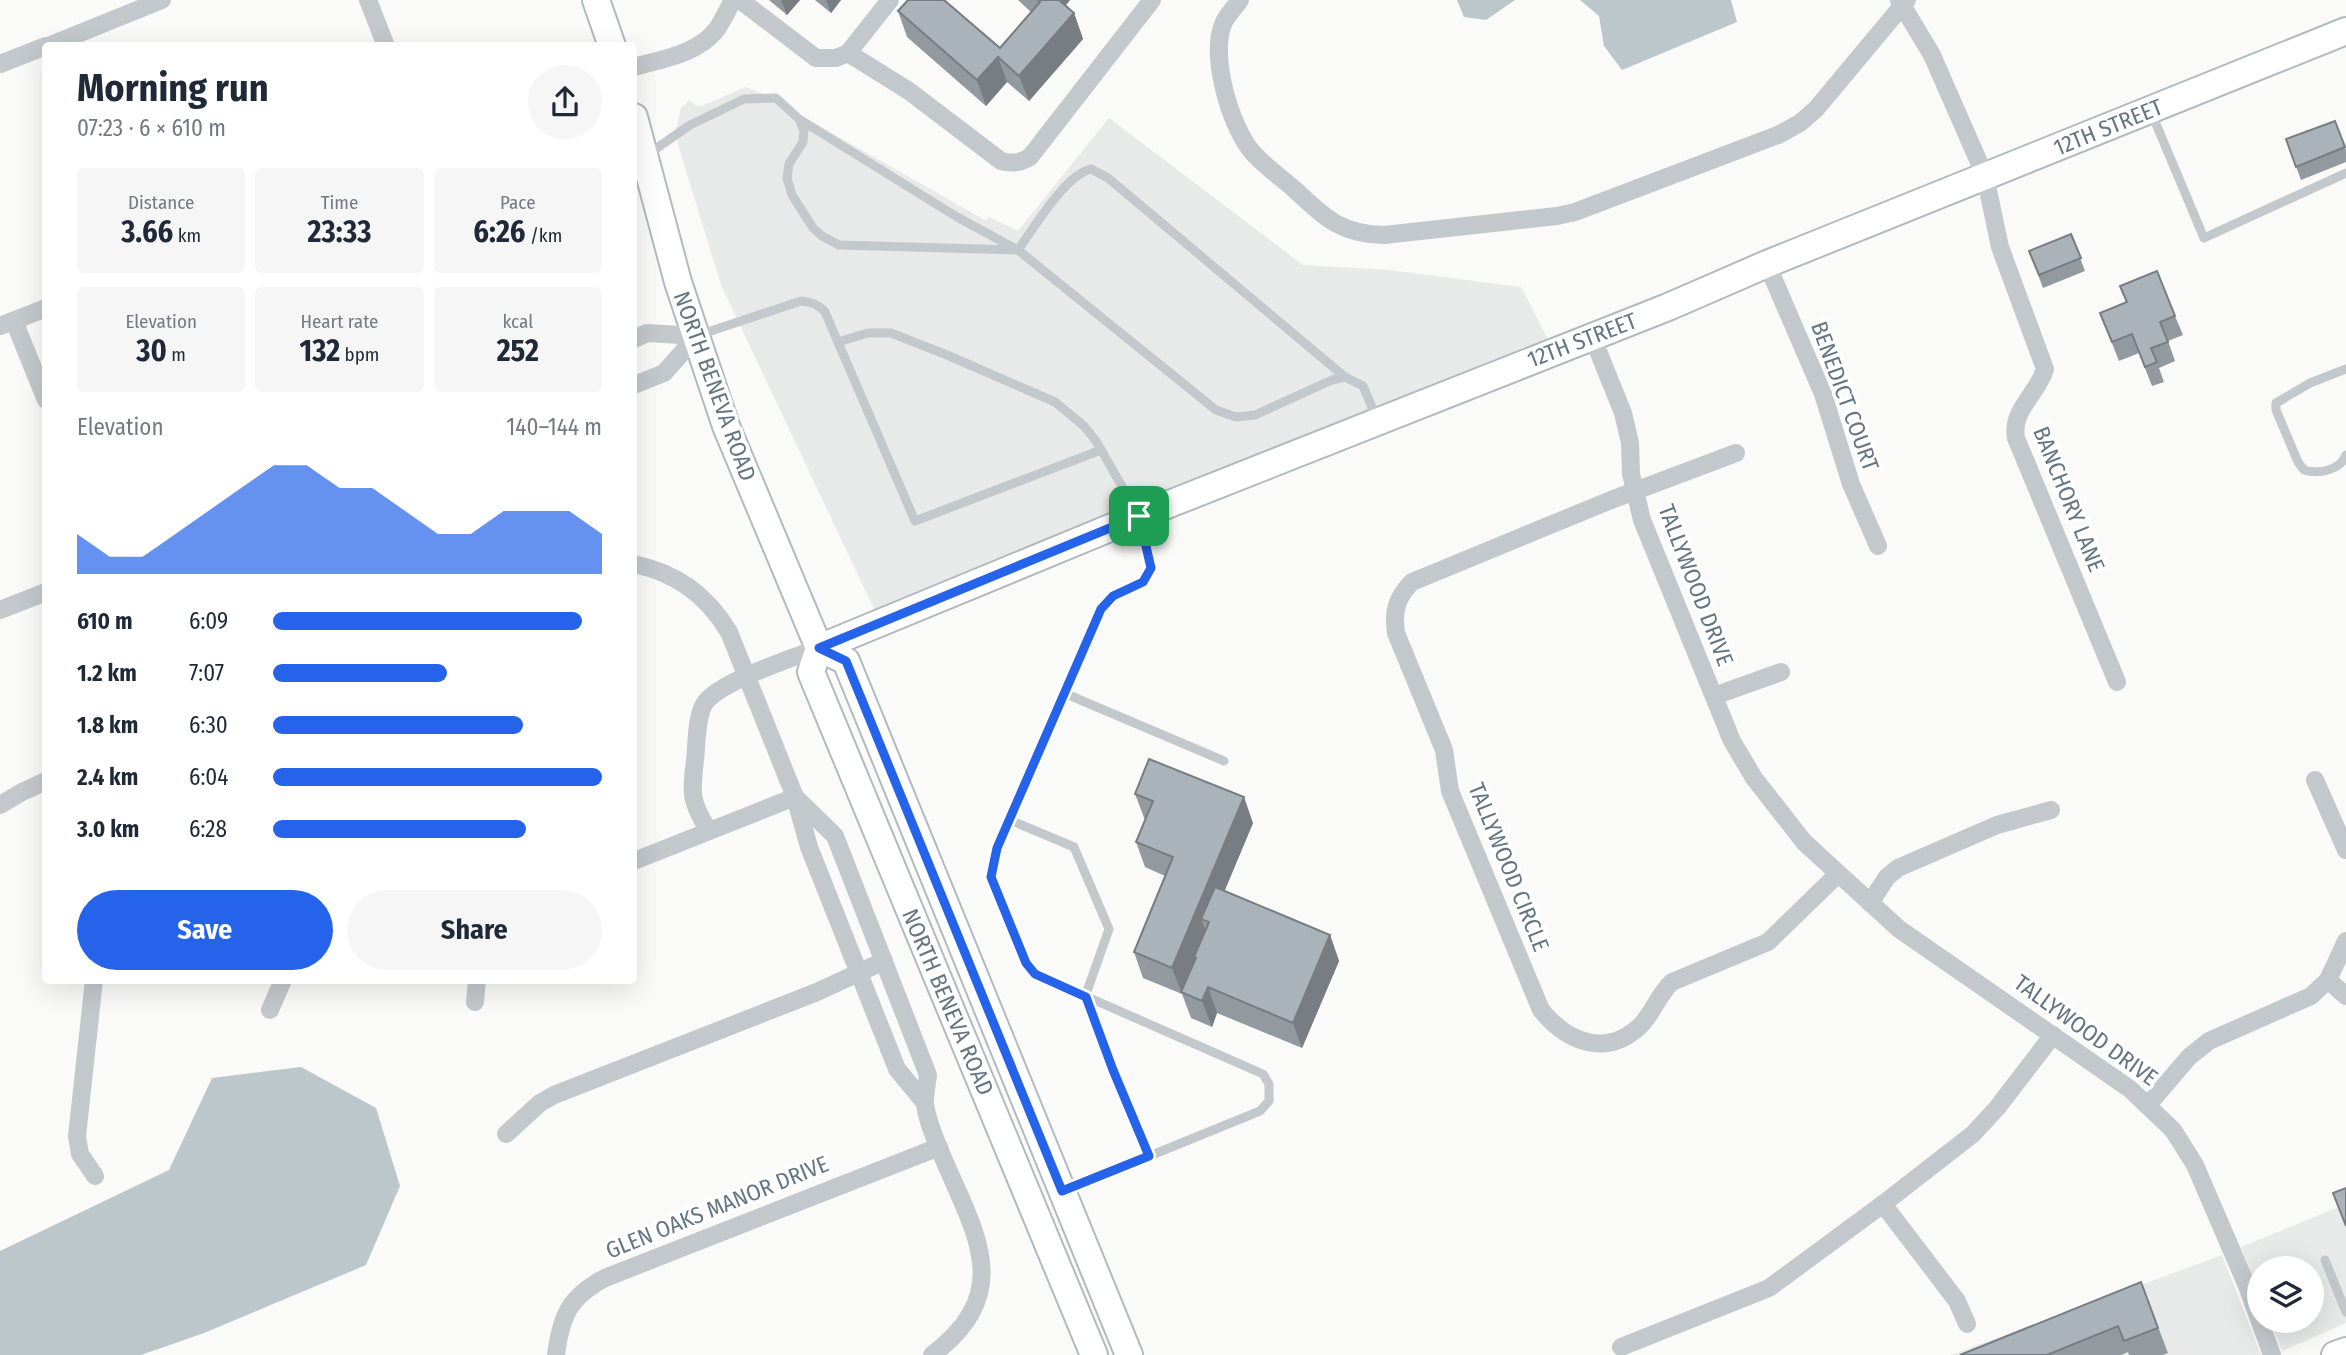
<!DOCTYPE html>
<html lang="en">
<head>
<meta charset="utf-8">
<style>
	:root { --surface:#fff; --page:#f6f6f7; --text:#1f2937; --muted:#747a83; --accent:#2563eb }
	body { margin:0; font-family:"Fira Sans Condensed",sans-serif; background:var(--page); color:var(--text); height:100vh; display:flex; flex-direction:column; font-size:26px; white-space:nowrap }
	* { box-sizing:border-box; margin:0 }
	p { font-size:23px; color:var(--muted) }
	.icon { flex:none; width:38px; height:38px; fill:none; stroke:currentColor; stroke-width:2; stroke-linecap:round; stroke-linejoin:round }
	.map { position:relative; flex:1; overflow:hidden }
	.side { position:absolute; left:42px; top:42px; width:595px; height:942px; display:flex; flex-direction:column; background:var(--surface); border-radius:7px; box-shadow:0 7px 28px #0002 }
	.side>* { flex:none }
	.controls { position:absolute; left:2247px; top:1256px; display:grid; gap:14px }
	.controls a { display:grid; place-items:center; width:77px; height:77px; border-radius:50%; background:var(--surface); box-shadow:0 7px 28px #0002; font-size:35px }
	.pin { position:absolute; display:grid; place-items:center; width:60px; height:60px; color:#fff; margin:-30px; border-radius:14px; box-shadow:0 4px 10px #0006 }
	.round { display:grid; place-items:center; flex:none; width:74px; height:74px; border-radius:37px; background:var(--page) }
	.headline { display:flex; align-items:center; justify-content:space-between; height:119px; padding:0 35px }
	h1 { font-size:38px; font-weight:700; line-height:52px }
	.metrics { display:grid; grid-template-columns:repeat(3,1fr); gap:10px; height:119px; padding:7px 35px }
	.metrics div { display:grid; align-content:center; border-radius:7px; background:var(--page); text-align:center }
	.metrics b { font-size:30px; font-weight:700 }
	.metrics small { font-size:19px; font-weight:400 }
	.metrics p { font-size:19px }
	.chart { height:196px; padding:14px 35px }
	.chart p { display:flex; justify-content:space-between }
	.chart svg { width:100%; height:126px; margin-top:7px; fill:var(--accent); opacity:.7 }
	.action { display:flex; gap:14px; margin-top:auto; padding:14px 35px }
	.action a { flex:1; height:80px; border-radius:42px; background:var(--accent); color:#fff; font-size:28px; font-weight:700; line-height:80px; text-align:center }
	.action a+a { background:var(--page); color:var(--text) }
	ul { padding:0 35px; list-style:none; font-size:23px }
	li { display:grid; grid-template-columns:112px 84px 1fr; align-items:center; height:52px }
	li i { height:18px; border-radius:9px; background:var(--accent) }
	.map>svg:first-child { display:block }
	.built { fill:#e8e9e9 }
	.water { fill:#bbc7cb }
	.lines { fill:none; stroke-linecap:round; stroke-linejoin:round }
	.secondary-casing { stroke:#b3babf; stroke-width:30 }
	.lane { stroke:#c3c8cc; stroke-width:9 }
	.street { stroke:#c3c8cc; stroke-width:18 }
	.secondary { stroke:#fff; stroke-width:26 }
	.wall { fill:#929a9f }
	.shaded-wall { fill:#777d82 }
	.building { fill:#aab3b9; stroke:#777d82; stroke-width:2 }
	.route-casing { stroke:#fff; stroke-width:14 }
	.route { stroke:#2563eb; stroke-width:9 }
	.labels { text-anchor:middle; stroke-width:7; stroke-linejoin:round; paint-order:stroke }
	.street-label { font-size:23px; fill:#657683; stroke:#fff }
</style>
</head>
<body>
<div class="map">
<svg width="2346" height="1355" viewBox="0 0 2346 1355">
	<rect width="100%" height="100%" fill="#fafaf8"/>
	<g class="built">
		<polygon points="745,87 761,93 985,220 989,217 1018,231 1109,118 1303,265 1389,270 1521,287 1549,341 875,611 721,285 675,135 681,108 690,100 696,106 702,106"/>
		<polygon points="2346,1204 2346,1323 2282,1351 2270,1321 2312,1321 2312,1269 2259,1269 2259,1291 2241,1247"/>
		<polygon points="2222,1255 2261,1355 1951,1355"/>
	</g>
	<g class="water">
		<polygon points="1457,0 1515,0 1486,20 1464,17"/>
		<polygon points="1580,0 1731,0 1737,22 1622,70 1604,46 1599,16"/>
		<polygon points="301,1067 376,1108 400,1186 366,1265 204,1333 141,1355 0,1355 0,1251 169,1170 212,1078"/>
	</g>
	<g class="lines">
		<g class="secondary-casing">
			<g id="secondary">
				<polyline points="596,0 612,46"/>
				<polyline points="634,117 678,282 726,426 819,648 811,672 1094,1355"/>
				<polyline points="819,648 1139,516 1668,307 1767,264 2346,31"/>
				<polyline points="819,648 846,661 1129,1355"/>
				<polyline points="2335,1355 2346,1351"/>
			</g>
		</g>
		<g class="lane">
			<polyline points="2151,112 2204,238 2346,173"/>
			<polyline points="800,121 804,131 803,142 789,164 787,178 792,195 813,228 822,236 839,245 1018,250 1216,410 1236,417 1255,415 1332,380 1345,377"/>
			<path d="M 647,155 L 690,125 L 744,99 L 776,98 L 799,119 L 957,217 L 1018,250 C 1034,228 1065,175 1091,169 L 1108,178 L 1345,377 L 1363,386 L 1377,419"/>
			<path d="M 699,335 L 801,301 C 811,302 818,304 825,312 L 915,521 L 1101,450"/>
			<polyline points="838,342 868,333 891,333 947,355 1055,402 1084,426 1096,441 1139,516 1151,568 1143,582 1113,596 1101,609 997,848 991,877 1026,963 1035,974 1263,1074 1269,1084 1269,1101 1260,1111 1066,1190"/>
			<path d="M 2346,369 L 2310,383 L 2276,403 L 2276,410 L 2298,462 L 2304,470 C 2318,474 2340,471 2346,455"/>
			<polyline points="1064,693 1224,761"/>
			<polyline points="1010,820 1074,847 1109,929 1085,997 1113,1070 1149,1156"/>
			<polyline points="2325,1260 2346,1312"/>
		</g>
		<g class="street">
			<polyline points="368,0 386,46"/>
			<path d="M 740,0 L 816,58 L 836,58 L 848,53 L 909,91 L 1001,161 C 1013,164 1020,163 1030,157 L 1152,0"/>
			<path d="M 1240,0 C 1235,7 1228,14 1224,22 C 1209,54 1230,127 1253,153 C 1265,166 1280,177 1293,188 C 1325,217 1339,234 1384,235 L 1557,216 L 1575,212 L 1778,135 L 1800,123 L 1816,109 L 1907,0"/>
			<path d="M 1899,0 L 1932,55 L 1985,176 L 2000,247 L 2045,369 C 2037,395 2011,410 2016,438 L 2117,682"/>
			<polyline points="48,46 162,0"/>
			<polyline points="848,53 890,0"/>
			<polyline points="0,64 46,46"/>
			<path d="M 634,67 C 662,59 698,54 717,29 C 723,20 728,9 733,0"/>
			<polyline points="1767,264 1823,394 1851,484 1878,546"/>
			<polyline points="14,321 46,400"/>
			<polyline points="0,326 46,308"/>
			<polyline points="1592,336 1623,413 1630,443 1631,474 1642,520 1732,741 1754,778 1804,842 1899,929 2130,1089 2173,1130 2195,1165 2247,1286 2272,1355"/>
			<polyline points="634,339 647,333 697,336"/>
			<polyline points="634,385 664,373 697,336"/>
			<path d="M 1736,453 L 1611,500 L 1412,582 C 1396,598 1393,612 1396,633 L 1444,750 L 1450,791 L 1541,1010 C 1567,1042 1606,1058 1640,1026 C 1653,1013 1658,995 1672,982 L 1768,942 L 1838,874"/>
			<path d="M 634,564 C 676,573 706,594 729,632 L 795,797 L 809,847 L 897,1069 L 925,1103"/>
			<polyline points="0,610 46,592"/>
			<polyline points="1714,696 1781,672"/>
			<polyline points="2315,780 2346,850"/>
			<path d="M 795,797 L 835,836 L 928,1075 C 927,1084 925,1093 925,1102 C 926,1119 935,1138 941,1153 C 974,1232 1017,1291 932,1355"/>
			<polyline points="0,805 22,792 46,781"/>
			<path d="M 709,831 C 690,801 691,794 695,760 C 697,743 696,721 703,706 C 714,683 793,658 819,648"/>
			<polyline points="634,861 795,797"/>
			<polyline points="1870,903 1887,877 1898,868 1997,825 2051,810"/>
			<polyline points="94,980 77,1136 80,1154 95,1176"/>
			<polyline points="2328,980 2346,996"/>
			<polyline points="475,1002 477,980"/>
			<polyline points="270,1010 283,980"/>
			<polyline points="2148,1105 2189,1057 2209,1041 2311,996 2328,980 2346,941"/>
			<polyline points="506,1134 540,1103 554,1095 817,992 884,961"/>
			<polyline points="1883,1204 1957,1301 1967,1324"/>
			<polyline points="1621,1347 1769,1288 1883,1204 1973,1134 1997,1108 2053,1035"/>
			<path d="M 556,1355 C 561,1316 569,1297 605,1278 L 939,1147"/>
		</g>
		<use href="#secondary" class="secondary"/>
	</g>
	<g class="wall">
		<polygon points="769,0 800,0 787,15"/>
		<polygon points="815,0 841,0 831,13"/>
		<polygon points="1018,0 1070,0 1065,6 1074,13 1083,39 1029,101 1007,82 986,106 907,37 898,11 1000,48 1031,12"/>
		<polygon points="2335,121 2346,150 2346,162 2301,180 2286,139"/>
		<polygon points="2071,234 2085,271 2043,288 2029,251"/>
		<polygon points="2120,286 2175,316 2183,335 2168,341 2175,361 2159,368 2164,382 2152,386 2139,353 2119,361 2100,313 2126,302"/>
		<polygon points="1135,794 1253,823 1224,891 1330,935 1339,961 1302,1048 1217,1013 1212,1027 1191,1018 1182,994 1143,978 1134,952 1165,876 1145,867 1136,842 1145,820"/>
		<polygon points="2141,1282 2168,1353 2163,1355 2129,1355 2128,1352 2121,1355 1960,1355"/>
	</g>
	<g class="shaded-wall">
		<polygon points="781,0 800,0 787,15"/>
		<polygon points="826,0 841,0 831,13"/>
		<polygon points="1051,0 1070,0 1057,16"/>
		<polygon points="1074,13 1083,39 1029,101 1019,76"/>
		<polygon points="998,57 1007,82 986,106 977,80"/>
		<polygon points="1244,797 1253,823 1210,926 1209,922 1201,919 1207,934 1196,958 1194,957 1195,961 1182,994 1172,968"/>
		<polygon points="1330,935 1339,961 1302,1048 1293,1023"/>
		<polygon points="1208,987 1217,1013 1212,1027 1202,1001"/>
	</g>
	<g class="building">
		<polygon points="908,0 944,0 1000,48 1040,2 1038,0 1059,0 1074,13 1019,76 998,57 977,80 898,11"/>
		<polygon points="2335,121 2345,147 2296,167 2286,139"/>
		<polygon points="2071,234 2081,258 2039,275 2029,251"/>
		<polygon points="2157,271 2175,316 2160,322 2168,342 2151,348 2157,362 2145,367 2132,334 2112,342 2100,313 2127,302 2120,286"/>
		<polygon points="1149,759 1244,797 1172,968 1134,952 1173,857 1136,842 1153,801 1135,794"/>
		<polygon points="1215,887 1330,935 1293,1023 1208,987 1202,1001 1181,992 1196,958 1194,957 1209,922 1201,919"/>
		<polygon points="2346,1188 2346,1226 2333,1193"/>
		<polygon points="2141,1282 2158,1328 2124,1341 2118,1326 2047,1355 1960,1355"/>
	</g>
	<g class="lines">
		<g class="route-casing">
			<polygon id="route" points="1139,516 1151,568 1143,582 1113,596 1101,609 997,848 991,877 1026,963 1035,974 1086,997 1113,1070 1149,1156 1062,1191 846,661 819,648"/>
		</g>
		<use href="#route" class="route"/>
	</g>
	<g class="labels">
		<g class="street-label">
			<text transform="translate(2108 127) rotate(-22)" y="8">12TH STREET</text>
			<text transform="translate(1582 340) rotate(-21)" y="8">12TH STREET</text>
			<text transform="translate(715 386) rotate(70)" y="8">NORTH BENEVA ROAD</text>
			<text transform="translate(1845 396) rotate(70)" y="8">BENEDICT COURT</text>
			<text transform="translate(2069 499) rotate(68)" y="8">BANCHORY LANE</text>
			<text transform="translate(1696 585) rotate(69)" y="8">TALLYWOOD DRIVE</text>
			<text transform="translate(1509 867) rotate(68)" y="8">TALLYWOOD CIRCLE</text>
			<text transform="translate(948 1002) rotate(67)" y="8">NORTH BENEVA ROAD</text>
			<text transform="translate(2086 1030) rotate(36)" y="8">TALLYWOOD DRIVE</text>
			<text transform="translate(717 1207) rotate(-22)" y="8">GLEN OAKS MANOR DRIVE</text>
		</g>
	</g>
</svg>
<div class="controls">
<a><svg class="icon" aria-label="layers" viewBox="0 0 24 24"><path d="M12 4l9 5-9 5-9-5zM3 14l9 5 9-5"/></svg></a>
</div>
<div class="pin" style="left:1139px;top:516px;background:#1e9e55"><svg class="icon" aria-label="arrive" viewBox="0 0 24 24"><path d="M6 21V4h12l-3 4 3 4H6"/></svg></div>
<section class="side">
<div class="headline"><div><h1>Morning run</h1><p>07:23 · 6 × 610 m</p></div><a class="round"><svg class="icon" aria-label="share" viewBox="0 0 24 24"><path d="M12 15V3M7 8l5-5 5 5M5 13v7h14v-7"/></svg></a></div>
<div class="metrics">
<div><p>Distance</p><b>3.66<small> km</small></b></div>
<div><p>Time</p><b>23:33</b></div>
<div><p>Pace</p><b>6:26<small> /km</small></b></div>
</div>
<div class="metrics">
<div><p>Elevation</p><b>30<small> m</small></b></div>
<div><p>Heart rate</p><b>132<small> bpm</small></b></div>
<div><p>kcal</p><b>252</b></div>
</div>
<div class="chart"><p><span>Elevation</span>140–144 m</p>
<svg viewBox="0 0 160 44" preserveAspectRatio="none"><path d="M0 44V30L10 38L20 38L30 30L40 22L50 14L60 6L70 6L80 14L90 14L100 22L110 30L120 30L130 22L140 22L150 22L160 30V44z"/></svg>
</div>
<ul>
<li><b>610 m</b>6:09<i style="width:94%"></i></li>
<li><b>1.2 km</b>7:07<i style="width:53%"></i></li>
<li><b>1.8 km</b>6:30<i style="width:76%"></i></li>
<li><b>2.4 km</b>6:04<i style="width:100%"></i></li>
<li><b>3.0 km</b>6:28<i style="width:77%"></i></li>
</ul>
<div class="action"><a>Save</a><a>Share</a></div>
</section>
</div>
</body>
</html>
